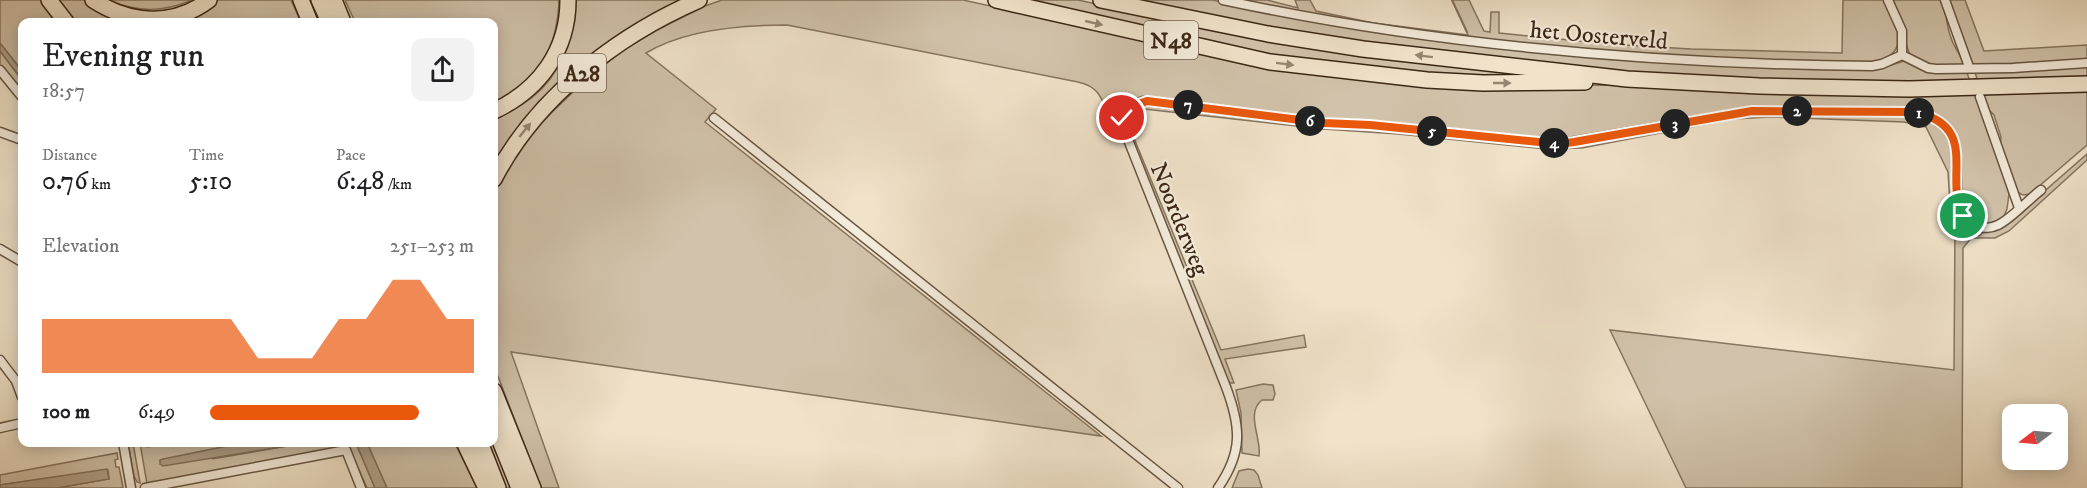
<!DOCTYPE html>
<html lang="en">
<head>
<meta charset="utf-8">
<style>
	:root { --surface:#fff; --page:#f2f2f2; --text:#202124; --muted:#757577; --accent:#ea580c }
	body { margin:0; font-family:"IM FELL DW Pica",serif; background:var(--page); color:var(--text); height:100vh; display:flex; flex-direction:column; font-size:22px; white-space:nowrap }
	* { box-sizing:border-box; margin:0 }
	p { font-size:20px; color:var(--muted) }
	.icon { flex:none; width:33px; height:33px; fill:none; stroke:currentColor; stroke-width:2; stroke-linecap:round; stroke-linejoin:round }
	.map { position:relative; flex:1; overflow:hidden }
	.sheet { position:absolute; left:18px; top:18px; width:480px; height:429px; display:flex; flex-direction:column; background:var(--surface); border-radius:12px; box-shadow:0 3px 15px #0003 }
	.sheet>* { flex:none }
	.needle { width:39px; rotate:254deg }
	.tools { position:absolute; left:2002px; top:404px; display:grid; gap:12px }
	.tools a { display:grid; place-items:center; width:66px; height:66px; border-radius:12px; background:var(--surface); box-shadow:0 3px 15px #0003; font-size:30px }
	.pin { position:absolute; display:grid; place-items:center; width:51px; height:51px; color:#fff; margin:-26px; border:3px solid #fff; border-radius:50%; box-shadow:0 2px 6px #0007 }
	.km { position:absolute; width:30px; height:30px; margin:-15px; border-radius:50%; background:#222; color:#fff; font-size:16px; line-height:30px; text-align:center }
	.round { display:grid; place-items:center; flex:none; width:63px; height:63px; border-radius:12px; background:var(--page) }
	.head { display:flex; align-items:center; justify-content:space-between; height:102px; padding:0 24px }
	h1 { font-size:33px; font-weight:600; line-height:45px }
	.stats { display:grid; grid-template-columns:repeat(3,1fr); gap:9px; height:102px; padding:6px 24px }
	.stats div { display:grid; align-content:center }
	.stats b { font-size:26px; font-weight:600 }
	.stats small { font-size:16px; font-weight:400 }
	.stats p { font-size:16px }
	.chart { height:168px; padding:12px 24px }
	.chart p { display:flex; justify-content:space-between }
	.chart svg { width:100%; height:108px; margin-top:6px; fill:var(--accent); opacity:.7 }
	ul { padding:0 24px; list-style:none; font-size:20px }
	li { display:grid; grid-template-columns:96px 72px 1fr; align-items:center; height:45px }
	li i { height:15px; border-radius:8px; background:var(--accent) }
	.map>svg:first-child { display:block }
	.green { fill:#d1c3ab; stroke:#867560; stroke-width:1.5 }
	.water { fill:#b2a38c; stroke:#82715c; stroke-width:1.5 }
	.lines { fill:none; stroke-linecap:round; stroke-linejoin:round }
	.stream { stroke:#82715c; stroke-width:2 }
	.street-casing { stroke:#685642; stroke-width:11 }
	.highway-casing { stroke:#3b2715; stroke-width:18 }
	.street { stroke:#f5eddd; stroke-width:8 }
	.highway { stroke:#f0e3ca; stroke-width:15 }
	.oneway { fill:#968570 }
	.route-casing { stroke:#fff; stroke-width:12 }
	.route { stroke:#ea580c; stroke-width:8 }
	.labels { text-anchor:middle; stroke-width:4.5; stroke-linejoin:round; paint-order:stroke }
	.shield { fill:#f5eddd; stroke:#736251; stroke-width:1.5 }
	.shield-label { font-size:22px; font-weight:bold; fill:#3b2715 }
	.street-label { font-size:24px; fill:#3b2715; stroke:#f5eddd }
</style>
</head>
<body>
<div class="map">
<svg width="2087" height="488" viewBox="0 0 2087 488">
	<rect width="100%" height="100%" fill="#f0e3ca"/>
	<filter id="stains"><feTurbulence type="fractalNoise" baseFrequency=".00333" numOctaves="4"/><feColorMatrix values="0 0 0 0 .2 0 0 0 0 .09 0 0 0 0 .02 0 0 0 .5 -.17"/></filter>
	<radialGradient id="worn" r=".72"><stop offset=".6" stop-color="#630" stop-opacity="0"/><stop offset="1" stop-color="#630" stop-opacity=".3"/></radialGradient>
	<g class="green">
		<polygon points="0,0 43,0 60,22 22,22 22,71 0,43"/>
		<polygon points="56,0 85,0 137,22 73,22"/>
		<path d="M 109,0 L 192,0 C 164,12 138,13 109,0 Z"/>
		<polygon points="217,0 291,0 301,22 164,22 210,6"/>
		<path d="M 345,0 L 558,0 L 559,3 C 557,34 548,67 522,87 C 513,94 503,99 494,104 L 494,22 L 355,22 Z"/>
		<path d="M 572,0 L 688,0 L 559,84 L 524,120 L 494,165 L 494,118 C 521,108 549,90 560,61 C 566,42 568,20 572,0 Z"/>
		<path d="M 722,0 L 963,0 L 1254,63 L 1494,86 L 1629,85 L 1971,93 L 1972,95 L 2087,90 L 2087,145 L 2030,194 L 2023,195 L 2015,191 L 2000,147 L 2001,137 L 1994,115 L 1987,108 L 1983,95 L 1976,97 L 2003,172 L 2009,194 L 2007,209 L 2004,216 L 1991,224 L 1977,223 L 1969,218 L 1963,207 L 1960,153 L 1929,113 L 1760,108 L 1561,142 L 1324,120 L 1140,100 L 1108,113 C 1101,96 1097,86 1078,82 L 787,25 C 742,25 685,29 646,53 L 716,109 L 705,122 L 1101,436 L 511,352 L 559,488 L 541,488 L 494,366 L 494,194 L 509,161 L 531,132 L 588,78 L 625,49 L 657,30 L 705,6 Z"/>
		<polygon points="1011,0 1078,0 1158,17 1563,75 1491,80 1308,63"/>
		<polygon points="1131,0 1212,0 1325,22 1479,46 1573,56 1712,65 1871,69 1879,69 1904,61 1967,73 1970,81 1977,78 1975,73 1989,71 2087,66 2087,79 1908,84 1675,77 1361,45"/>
		<path d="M 1234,0 L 1267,0 L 1298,8 L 1295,0 L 1310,0 L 1316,11 L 1373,23 L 1468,35 L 1452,0 L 1469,0 L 1484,31 L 1490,32 L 1491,12 L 1499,12 L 1499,33 L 1609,44 L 1691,49 L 1842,53 L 1843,0 L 1885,0 C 1895,25 1913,51 1876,62 L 1668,58 L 1438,36 Z"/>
		<path d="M 1892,0 L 1942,0 C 1947,14 1946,29 1953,43 C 1957,51 1961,56 1964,65 L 1929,65 L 1910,55 L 1906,44 L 1904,28 Z"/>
		<polygon points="1949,0 1965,0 1984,51 2087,45 2087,61 1972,65"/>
		<polygon points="0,51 22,80 22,93 0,65"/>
		<path d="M 1143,104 L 1558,146 L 1737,115 L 1912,116 C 1924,118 1938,122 1945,132 C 1957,150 1960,200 1964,223 L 1967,225 L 1964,230 L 1979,236 L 1984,232 L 2002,228 L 2087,154 L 2087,160 L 2009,231 L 1995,238 L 1971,238 L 1963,248 L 1962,488 L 1686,488 L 1610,330 L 1954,370 L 1955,224 L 1950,205 L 1948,172 L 1926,127 L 1904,122 L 1770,117 L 1733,119 L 1582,148 L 1546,149 L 1398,134 L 1323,129 L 1144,109 L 1132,117 L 1131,131 L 1221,350 L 1304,335 L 1306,347 L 1225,359 L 1234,383 L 1231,383 L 1227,381 L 1128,130 L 1126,120 L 1128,113 Z"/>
		<path d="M 1263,384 L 1273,385 L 1275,394 L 1273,400 L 1262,400 C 1245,413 1262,439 1259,456 L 1242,453 L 1241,413 L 1236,390 Z"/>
		<polygon points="128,443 133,443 140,483 137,482 134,476"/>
		<polygon points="140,443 146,443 147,447 174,443 249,443 212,459 305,443 356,443 375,488 367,488 349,447 147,484"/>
		<polygon points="367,443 455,443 477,488 387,488"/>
		<polygon points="486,443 493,443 512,488 505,488"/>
		<polygon points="117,453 118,459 115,460 116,467 119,467 123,487 121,488 57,488 109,479 108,470 0,485 0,475"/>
		<polygon points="1248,469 1254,470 1258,475 1262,488 1232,488 1239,471"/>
	</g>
	<g class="water">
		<polygon points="0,43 22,71 22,80 0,51"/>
		<polygon points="247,442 305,443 163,466 160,464 160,460 163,459"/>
		<polygon points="356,443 367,443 387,488 375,488"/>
		<polygon points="107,469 109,479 57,488 0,488 0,485 6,484"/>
	</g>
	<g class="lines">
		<polyline class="stream" points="1452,0 1467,32"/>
		<g class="street-casing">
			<g id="street">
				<path d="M 1223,0 C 1437,46 1653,64 1872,66 L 1882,64 L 1902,55 L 1928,68 L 1936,69 L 2013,68 L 2087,63"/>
				<polyline points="1888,0 1902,31 1902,55"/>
				<polyline points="1945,0 1968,64"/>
				<polyline points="0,70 22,97"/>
				<polyline points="1980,97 2019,208"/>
				<polyline points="714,118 1178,488"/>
				<polyline points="0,132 22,140"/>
				<polyline points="0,249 22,262"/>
				<polyline points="0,360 16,381 22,397"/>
				<polyline points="0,428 22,423"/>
				<polyline points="123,442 131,488"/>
				<polyline points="145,488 346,450 361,488"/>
				<path d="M 1218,488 C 1243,452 1241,427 1226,387 L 1123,127 L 1122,118 L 1125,110 L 1143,101 L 1324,123 L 1370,125 L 1558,144 L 1752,111 L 1915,112 C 1930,116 1945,122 1952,137 C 1965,162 1944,214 1976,226 C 1983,229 1992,228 1998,225 C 2011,219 2029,199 2041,190"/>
			</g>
		</g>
		<g class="highway-casing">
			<g id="highway">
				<polyline points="49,0 66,22"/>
				<path d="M 93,0 C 130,24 173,27 209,0"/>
				<polyline points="301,0 310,22"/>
				<polyline points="319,0 329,22"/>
				<polyline points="334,0 343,22"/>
				<polyline points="996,0 1270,62 1427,80 1483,83 1585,82"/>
				<polyline points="1101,0 1268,34 1363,49 1627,79 1759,86 1909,89 2087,84"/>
				<path d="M 494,111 C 539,90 568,51 568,0"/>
				<path d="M 494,179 C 536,98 616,36 699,0"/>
				<polyline points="494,391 533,488"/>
				<polyline points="494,426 519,488"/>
				<polyline points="464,442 486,488"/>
				<polyline points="480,442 498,488"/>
			</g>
		</g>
		<use href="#street" class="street"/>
		<use href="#highway" class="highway"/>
	</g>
	<defs><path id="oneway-solid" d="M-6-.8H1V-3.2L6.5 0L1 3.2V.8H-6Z" transform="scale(1.5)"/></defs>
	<g class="oneway">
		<use href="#oneway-solid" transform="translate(1094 23) rotate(13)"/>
		<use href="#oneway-solid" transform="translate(1424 56) rotate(-173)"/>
		<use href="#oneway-solid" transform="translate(1285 64) rotate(7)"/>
		<use href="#oneway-solid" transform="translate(1502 83)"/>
		<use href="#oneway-solid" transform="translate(525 130) rotate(-51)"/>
	</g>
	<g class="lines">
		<g class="route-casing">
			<path id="route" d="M 1122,118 L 1128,108 L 1147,101 L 1324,123 L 1370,125 L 1558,144 L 1574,142 L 1752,111 L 1915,112 C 1981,127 1943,177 1963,216"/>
		</g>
		<use href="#route" class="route"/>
	</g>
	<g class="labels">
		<g class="shield">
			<rect x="1144" y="21" width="54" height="38" rx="4.5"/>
			<rect x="558" y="54" width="48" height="38" rx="4.5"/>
		</g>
		<g class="shield-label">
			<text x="1171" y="48">N48</text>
			<text x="582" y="81">A28</text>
		</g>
		<g class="street-label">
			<text transform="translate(1599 35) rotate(5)" y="8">het Oosterveld</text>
			<text transform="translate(1180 219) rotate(68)" y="8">Noorderweg</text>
		</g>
	</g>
	<rect width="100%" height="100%" filter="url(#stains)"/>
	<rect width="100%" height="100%" fill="url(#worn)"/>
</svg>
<div class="tools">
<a><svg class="needle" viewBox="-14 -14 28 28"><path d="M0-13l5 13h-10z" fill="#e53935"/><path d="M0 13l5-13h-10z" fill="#757577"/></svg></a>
</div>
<div class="pin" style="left:1963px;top:216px;background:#1e9e55"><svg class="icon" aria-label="arrive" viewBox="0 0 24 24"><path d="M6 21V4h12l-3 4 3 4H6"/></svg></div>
<div class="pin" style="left:1122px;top:118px;background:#d93025"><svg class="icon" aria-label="check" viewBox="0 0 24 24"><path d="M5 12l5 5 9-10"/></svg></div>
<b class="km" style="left:1919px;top:113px">1</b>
<b class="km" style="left:1797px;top:111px">2</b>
<b class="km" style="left:1675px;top:124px">3</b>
<b class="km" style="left:1554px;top:143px">4</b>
<b class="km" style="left:1432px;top:131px">5</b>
<b class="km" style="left:1310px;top:121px">6</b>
<b class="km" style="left:1188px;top:105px">7</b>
<section class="sheet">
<div class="head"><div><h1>Evening run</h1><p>18:57</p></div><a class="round"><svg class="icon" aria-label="share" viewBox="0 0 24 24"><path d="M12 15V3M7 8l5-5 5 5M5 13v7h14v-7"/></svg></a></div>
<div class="stats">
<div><p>Distance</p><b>0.76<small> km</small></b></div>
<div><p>Time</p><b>5:10</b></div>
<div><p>Pace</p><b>6:48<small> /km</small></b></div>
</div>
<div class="chart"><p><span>Elevation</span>251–253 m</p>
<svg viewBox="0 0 160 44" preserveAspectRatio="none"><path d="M0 44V22L10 22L20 22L30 22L40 22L50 22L60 22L70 22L80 38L90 38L100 38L110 22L120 22L130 6L140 6L150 22L160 22V44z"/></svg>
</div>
<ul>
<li><b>100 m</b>6:49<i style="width:79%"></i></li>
</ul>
</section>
</div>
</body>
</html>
